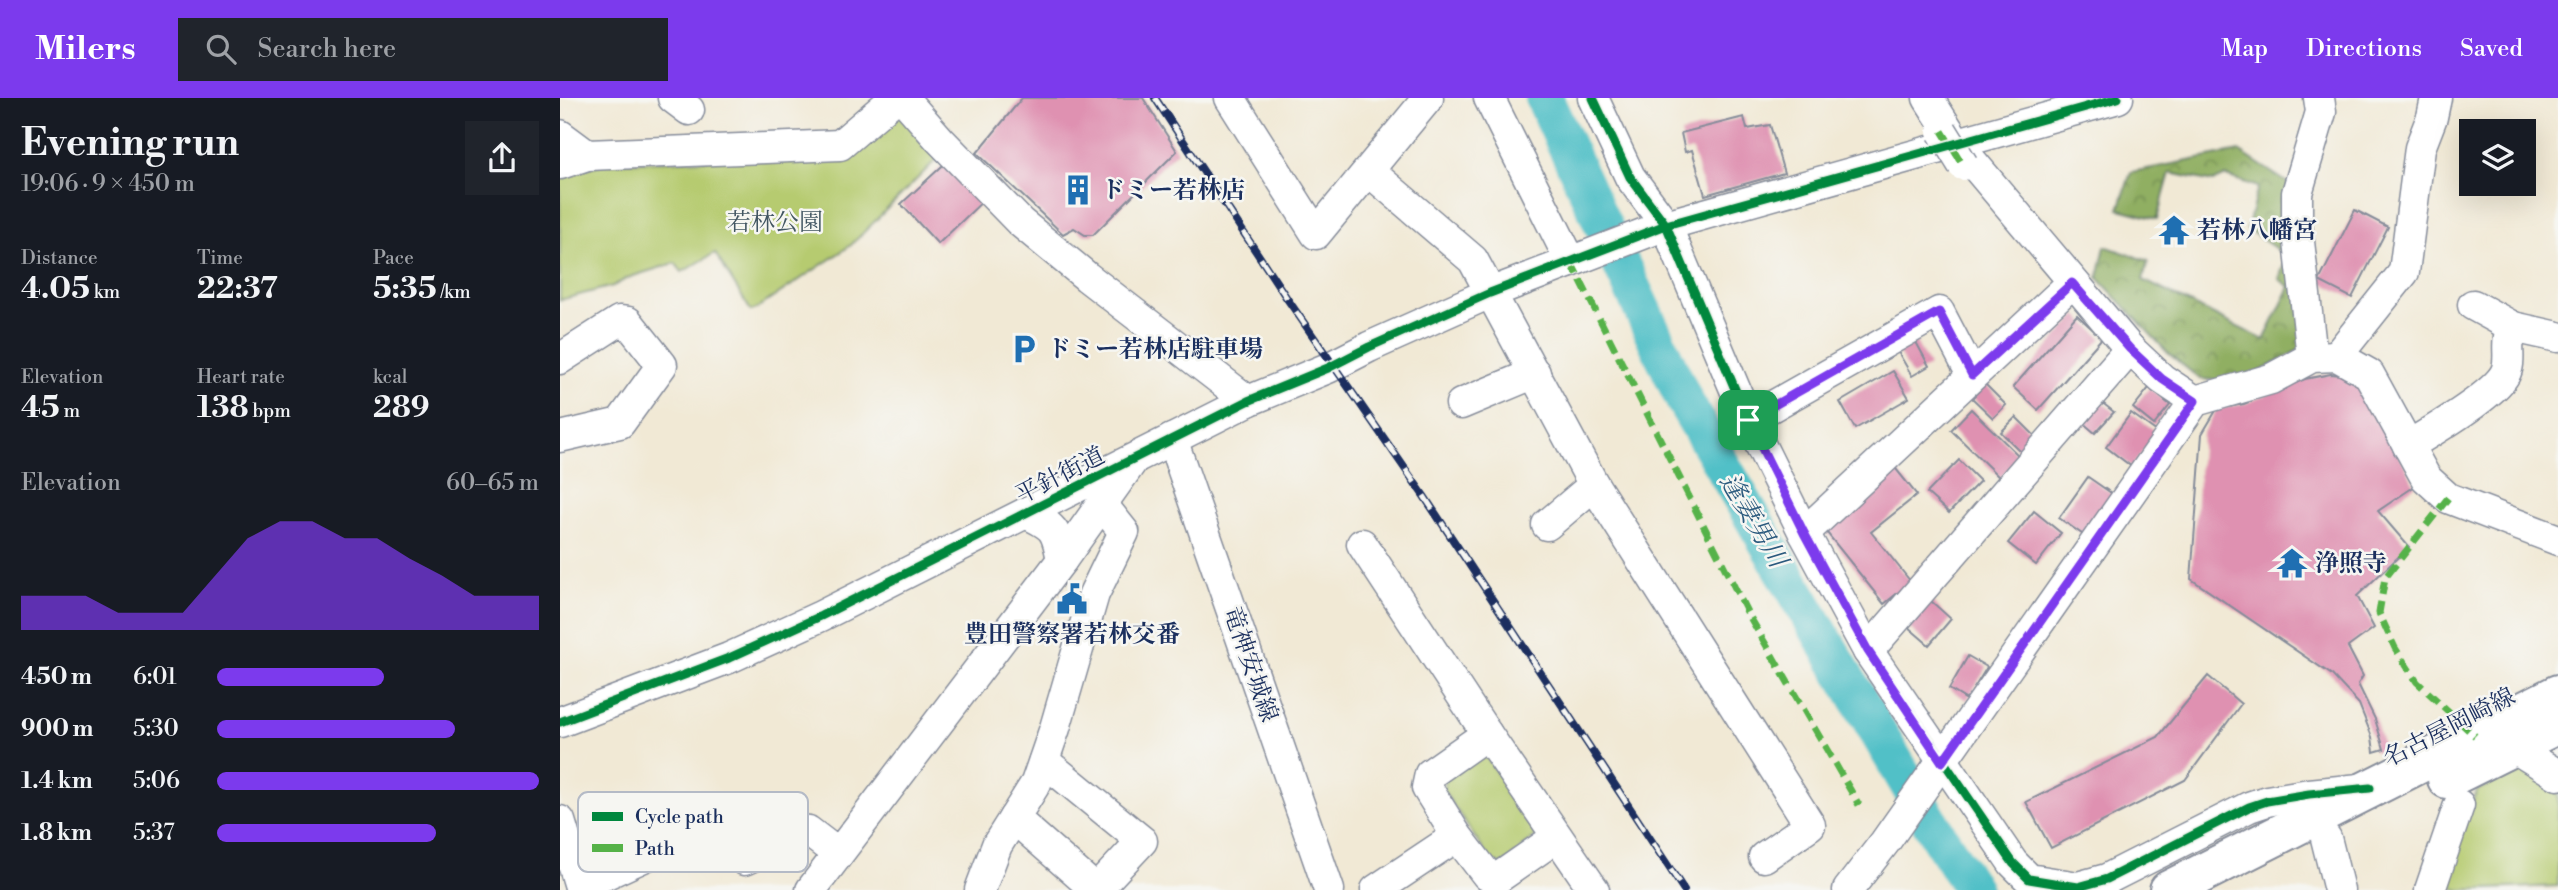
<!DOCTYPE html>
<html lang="en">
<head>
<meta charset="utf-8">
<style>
	:root { --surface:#171b24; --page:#20242c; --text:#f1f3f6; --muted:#9ea1a6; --accent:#7c3aed }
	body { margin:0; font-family:"Libre Bodoni","Noto Serif JP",serif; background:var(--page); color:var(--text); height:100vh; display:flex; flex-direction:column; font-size:26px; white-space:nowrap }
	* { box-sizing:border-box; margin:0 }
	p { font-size:23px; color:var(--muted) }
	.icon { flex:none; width:38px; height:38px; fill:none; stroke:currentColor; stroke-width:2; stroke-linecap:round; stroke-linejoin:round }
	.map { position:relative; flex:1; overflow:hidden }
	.drawer { display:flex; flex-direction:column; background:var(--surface); width:560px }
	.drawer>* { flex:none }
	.controls { position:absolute; left:1899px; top:21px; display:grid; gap:14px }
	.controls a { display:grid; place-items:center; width:77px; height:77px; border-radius:0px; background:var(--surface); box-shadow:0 7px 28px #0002; font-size:35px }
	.pin { position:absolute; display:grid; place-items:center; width:60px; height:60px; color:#fff; margin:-30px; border-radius:14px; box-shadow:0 4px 10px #0006 }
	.round { display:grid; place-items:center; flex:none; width:74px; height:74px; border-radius:0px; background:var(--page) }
	.headline { display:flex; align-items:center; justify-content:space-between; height:119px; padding:0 21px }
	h1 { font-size:38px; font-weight:700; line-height:52px }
	.metrics { display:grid; grid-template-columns:repeat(3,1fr); gap:10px; height:119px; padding:7px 21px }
	.metrics div { display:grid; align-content:center }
	.metrics b { font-size:30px; font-weight:700 }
	.metrics small { font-size:19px; font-weight:400 }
	.metrics p { font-size:19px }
	.chart { height:196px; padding:14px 21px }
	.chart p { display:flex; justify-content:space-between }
	.chart svg { width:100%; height:126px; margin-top:7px; fill:var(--accent); opacity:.7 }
	ul { padding:0 21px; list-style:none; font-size:23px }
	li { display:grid; grid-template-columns:112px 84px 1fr; align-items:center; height:52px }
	li i { height:18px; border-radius:9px; background:var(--accent) }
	header { display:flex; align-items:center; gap:42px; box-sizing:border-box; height:98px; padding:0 35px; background:var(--accent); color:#fff }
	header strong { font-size:33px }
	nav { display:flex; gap:38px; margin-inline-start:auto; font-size:24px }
	.search { width:490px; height:63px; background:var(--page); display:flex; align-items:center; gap:18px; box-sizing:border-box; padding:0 24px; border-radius:0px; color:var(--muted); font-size:26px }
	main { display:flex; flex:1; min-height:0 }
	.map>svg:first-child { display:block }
	.forest { fill:url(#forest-crowns); stroke:#566f60; stroke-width:2 }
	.park { fill:#b6cb70; stroke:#687d67; stroke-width:2 }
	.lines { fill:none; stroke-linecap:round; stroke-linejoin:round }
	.river { stroke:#51c0c7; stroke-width:38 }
	.building { fill:#df91b1 }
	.minor-casing { stroke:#868c9a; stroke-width:33 }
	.major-casing { stroke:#868c9a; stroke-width:42 }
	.minor { stroke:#fff; stroke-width:30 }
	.major { stroke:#fff; stroke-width:38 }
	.rail-casing { stroke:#1b2f5e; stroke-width:8 }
	.rail { stroke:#f6f6f2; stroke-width:5; stroke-dasharray:16; stroke-linecap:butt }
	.minor-bridge-casing { stroke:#868c9a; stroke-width:33; stroke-linecap:butt }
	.minor-bridge { stroke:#fff; stroke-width:30 }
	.quiet { stroke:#55b248; stroke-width:7; stroke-dasharray:14 7; stroke-linecap:butt }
	.cycleway-casing { stroke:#f6f6f2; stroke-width:13 }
	.cycleway { stroke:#00873e; stroke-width:9 }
	.route-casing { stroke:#fff; stroke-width:14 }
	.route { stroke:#7c3aed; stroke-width:9 }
	.labels { text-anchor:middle; stroke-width:5; stroke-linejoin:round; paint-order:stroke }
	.poi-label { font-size:24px; font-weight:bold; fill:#1b2f5e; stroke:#f6f6f2; text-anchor:start }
	.park-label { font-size:24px; fill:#425662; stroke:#f6f6f2 }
	.street-label { font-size:24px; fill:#1b2f5e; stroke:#f6f6f2 }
	.water-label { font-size:26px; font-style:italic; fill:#2b5a7e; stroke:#f6f6f2 }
	.key { fill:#f6f6f2; stroke:#b4bac6; stroke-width:2 }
	.key-label { font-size:19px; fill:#1b2f5e }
</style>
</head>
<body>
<header>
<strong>Milers</strong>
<div class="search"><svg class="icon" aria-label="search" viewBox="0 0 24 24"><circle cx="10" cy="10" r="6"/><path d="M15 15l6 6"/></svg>Search here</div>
<nav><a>Map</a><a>Directions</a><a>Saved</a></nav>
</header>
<main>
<section class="drawer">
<div class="headline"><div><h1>Evening run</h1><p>19:06 · 9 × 450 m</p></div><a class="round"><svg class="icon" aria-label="share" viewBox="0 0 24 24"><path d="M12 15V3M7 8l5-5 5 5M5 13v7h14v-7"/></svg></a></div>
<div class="metrics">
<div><p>Distance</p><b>4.05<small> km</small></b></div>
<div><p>Time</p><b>22:37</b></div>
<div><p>Pace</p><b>5:35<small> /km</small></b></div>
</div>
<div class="metrics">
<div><p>Elevation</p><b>45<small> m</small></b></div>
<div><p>Heart rate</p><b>138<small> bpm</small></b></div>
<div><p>kcal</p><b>289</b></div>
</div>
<div class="chart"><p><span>Elevation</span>60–65 m</p>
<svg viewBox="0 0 160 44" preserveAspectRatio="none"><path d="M0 44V32L10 32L20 32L30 38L40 38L50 38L60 25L70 12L80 6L90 6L100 12L110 12L120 19L130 25L140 32L150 32L160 32V44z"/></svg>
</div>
<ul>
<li><b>450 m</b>6:01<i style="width:52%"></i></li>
<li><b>900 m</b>5:30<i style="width:74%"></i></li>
<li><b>1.4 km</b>5:06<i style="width:100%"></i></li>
<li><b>1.8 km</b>5:37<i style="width:68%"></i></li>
</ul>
</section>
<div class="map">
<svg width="1998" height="792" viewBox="0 0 1998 792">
	<defs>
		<pattern id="forest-crowns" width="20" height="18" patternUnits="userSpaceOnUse" patternTransform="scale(1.75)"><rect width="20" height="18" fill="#90af62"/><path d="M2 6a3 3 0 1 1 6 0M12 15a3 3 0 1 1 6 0" fill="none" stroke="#758f54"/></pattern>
	</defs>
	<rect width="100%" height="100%" fill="#f6f6f2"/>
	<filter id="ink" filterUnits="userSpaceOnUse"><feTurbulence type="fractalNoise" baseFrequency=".0143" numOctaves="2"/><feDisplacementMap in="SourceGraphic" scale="14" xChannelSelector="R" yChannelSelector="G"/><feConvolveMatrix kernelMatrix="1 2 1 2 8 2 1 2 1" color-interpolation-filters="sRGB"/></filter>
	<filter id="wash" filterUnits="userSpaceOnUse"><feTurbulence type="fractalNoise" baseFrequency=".00686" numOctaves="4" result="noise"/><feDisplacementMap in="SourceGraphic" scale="28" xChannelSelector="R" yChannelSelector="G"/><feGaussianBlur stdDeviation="1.57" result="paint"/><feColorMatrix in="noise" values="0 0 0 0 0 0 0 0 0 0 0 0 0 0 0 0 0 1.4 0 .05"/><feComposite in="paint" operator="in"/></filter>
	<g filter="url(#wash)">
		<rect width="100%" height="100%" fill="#f1e9d5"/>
		<polygon class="forest" points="1679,53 1728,85 1750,246 1681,284 1640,281 1608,255 1538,180 1545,148 1588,163 1583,182 1704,242 1730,189 1719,181 1727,158 1687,131 1698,89 1666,78 1653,84 1610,75 1597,121 1559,111 1571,74"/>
		<g class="park">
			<polygon points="337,15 384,54 291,147 196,211 191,213 155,155 122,174 115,165 70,179 53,188 0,202 0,78 45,65 268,58"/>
			<polygon points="924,656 981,734 942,767 931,763 883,692 886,678"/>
			<polygon points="1966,670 1998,689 1998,788 1898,792 1882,783 1917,692"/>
		</g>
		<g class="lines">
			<polyline class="river" points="984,0 1125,304 1379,739 1413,792"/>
		</g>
		<g id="blocks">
			<g class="building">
				<polygon points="462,0 583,0 617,53 533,137 525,137 514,130 503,136 417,55"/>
				<polygon points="1184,19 1187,31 1210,27 1224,75 1145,97 1132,52 1125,54 1121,35"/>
				<polygon points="393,58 428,98 378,146 341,106"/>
				<polygon points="1795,112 1828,129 1792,200 1759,183"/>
				<polygon points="1517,217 1542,240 1478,312 1453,289"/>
				<polygon points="1356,244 1369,268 1352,278 1338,254"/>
				<polygon points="1333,273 1349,300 1295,331 1280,304"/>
				<polygon points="1771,276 1790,278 1811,299 1855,388 1818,413 1849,449 1797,498 1814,530 1788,549 1803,578 1798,586 1815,621 1824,651 1814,654 1812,639 1799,606 1772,577 1631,481 1642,336 1657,311 1684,306 1745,281"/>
				<polygon points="1425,286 1446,307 1433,320 1412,300"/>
				<polygon points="1589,290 1610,307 1594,327 1573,310"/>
				<polygon points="1540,303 1554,314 1535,335 1522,324"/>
				<polygon points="1411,311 1460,359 1440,380 1391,332"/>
				<polygon points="1571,315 1597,334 1572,369 1546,349"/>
				<polygon points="1456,319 1477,340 1462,355 1441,334"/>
				<polygon points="1399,362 1420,383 1389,415 1367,395"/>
				<polygon points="1332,366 1357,397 1311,434 1351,484 1324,506 1259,425"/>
				<polygon points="1528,379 1554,397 1525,438 1499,420"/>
				<polygon points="1474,413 1501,435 1476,467 1448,445"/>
				<polygon points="1371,503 1391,521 1369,547 1348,529"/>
				<polygon points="1408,558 1427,569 1407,602 1389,591"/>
				<polygon points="1648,578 1681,606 1625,682 1491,750 1466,704 1598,639"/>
			</g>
		</g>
	</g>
	<g filter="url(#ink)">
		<use href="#blocks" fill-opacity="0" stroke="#868c9a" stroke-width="2"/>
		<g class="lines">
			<g class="minor-casing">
				<g id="minor">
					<polyline points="113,0 129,12"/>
					<polyline points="343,0 380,42 460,124 527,179 688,303"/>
					<polyline points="670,0 756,136 868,0"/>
					<polyline points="929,0 1011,164"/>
					<polyline points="1033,0 1070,79 1106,127 1188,322 1244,435 1308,553 1453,765 1469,781 1518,789 1547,781 1689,709 1707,703 1749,696 1800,691"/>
					<polyline points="1368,0 1398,47 1570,251 1602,281 1635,303"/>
					<polyline points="0,37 27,57"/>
					<polyline points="0,66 27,57 280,47 335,0"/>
					<polyline points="809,73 913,162 1034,387 1250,727 1204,759"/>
					<polyline points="1913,207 1953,229"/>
					<polyline points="1777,258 1844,174 1860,50 1872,19 1876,0"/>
					<polyline points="1752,259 1737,126 1737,95 1761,14 1759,0"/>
					<polyline points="0,261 59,223 68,224 102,267 60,325 0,339"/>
					<polyline points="901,306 975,275"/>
					<polyline points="1188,322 1379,214 1412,277"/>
					<polyline points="612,341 769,792"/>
					<path d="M 1848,348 C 1871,334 1933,298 1945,276 C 1953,261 1943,244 1953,229 L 1998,239"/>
					<path d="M 466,415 C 494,429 496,430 502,462"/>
					<polyline points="987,427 1034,387"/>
					<polyline points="1244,435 1512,185"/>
					<polyline points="802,446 927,636 1034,792"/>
					<polyline points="1308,553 1570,251"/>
					<polyline points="0,624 169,560 261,518 688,303 768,270 809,249 930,195 1106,127 1558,0"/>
					<polyline points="927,636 870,676 867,690 897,738 927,777 938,780 997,739"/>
					<polyline points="1953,649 1998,677"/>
					<polyline points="454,720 536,792 582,743 484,663"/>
					<polyline points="0,723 21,792"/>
					<polyline points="1766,740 1779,792"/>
					<polyline points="20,788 155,726 184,762 248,733 278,756"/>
					<polyline points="251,792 502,462 571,365"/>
					<polyline points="420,792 437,747 476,685 495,630 534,496 564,434 541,405"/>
					<polyline points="816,792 897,738"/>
					<polyline points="1288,792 1325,744 1635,303 1711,281 1752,259 1777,258 1809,276 1866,380 1888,400 1998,442"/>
					<polyline points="1870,792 1899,707"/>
				</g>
			</g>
			<g class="major-casing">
				<g id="major">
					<polyline points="1887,681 1998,626"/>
					<polyline points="1609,792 1998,596"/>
				</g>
			</g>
			<use href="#minor" class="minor"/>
			<use href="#major" class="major"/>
			<g class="rail-casing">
				<polyline id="rail" points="595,0 728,202 864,398 1124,792"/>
			</g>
			<use href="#rail" class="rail"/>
			<g class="minor-bridge-casing">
				<polyline id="minor-bridge" points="1382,33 1403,67"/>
			</g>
			<use href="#minor-bridge" class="minor-bridge"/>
			<g class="quiet">
				<polyline points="1382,33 1403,67"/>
				<polyline points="1011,164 1187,514 1299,707"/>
				<polyline points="1888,400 1825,480 1819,515 1835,550 1857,584 1915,638"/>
			</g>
			<g class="cycleway-casing">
				<g id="cycleway">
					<polyline points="1033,0 1070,79 1106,127 1188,322 1244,435 1308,553 1453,765 1469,781 1518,789 1547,781 1689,709 1707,703 1749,696 1810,690"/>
					<polyline points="0,624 169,560 261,518 688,303 768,270 809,249 930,195 1106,127 1558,0"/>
				</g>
			</g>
			<use href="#cycleway" class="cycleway"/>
		</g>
	</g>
	<g class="lines" filter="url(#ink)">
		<g class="route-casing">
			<polygon id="route" points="1512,185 1570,251 1602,281 1635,303 1382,664 1308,553 1244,435 1188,322 1379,214 1412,277"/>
		</g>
		<use href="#route" class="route"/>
	</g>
	<defs>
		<g id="building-bare" transform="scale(2.415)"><path d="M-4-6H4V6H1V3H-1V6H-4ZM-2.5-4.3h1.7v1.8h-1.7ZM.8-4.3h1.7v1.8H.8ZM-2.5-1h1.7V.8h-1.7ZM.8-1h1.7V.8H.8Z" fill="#1f6fb2" stroke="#f6f6f2" stroke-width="2.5" paint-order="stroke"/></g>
		<g id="temple-bare" transform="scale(2.415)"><path d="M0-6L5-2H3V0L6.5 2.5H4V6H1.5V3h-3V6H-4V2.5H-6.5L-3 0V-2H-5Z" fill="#1f6fb2" stroke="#f6f6f2" stroke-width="2.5" paint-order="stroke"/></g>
		<g id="parking-bare" transform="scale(2.415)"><path d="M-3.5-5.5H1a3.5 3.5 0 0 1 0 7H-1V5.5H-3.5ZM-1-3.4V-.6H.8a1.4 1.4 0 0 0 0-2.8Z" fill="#1f6fb2" stroke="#f6f6f2" stroke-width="2.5" paint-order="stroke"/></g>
		<g id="civic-bare" transform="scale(2.415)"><path d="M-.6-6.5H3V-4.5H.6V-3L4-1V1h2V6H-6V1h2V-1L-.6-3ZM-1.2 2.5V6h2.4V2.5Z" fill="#1f6fb2" stroke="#f6f6f2" stroke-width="2.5" paint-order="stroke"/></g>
	</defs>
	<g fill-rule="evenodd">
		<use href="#building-bare" x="518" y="92"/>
		<use href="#temple-bare" x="1614" y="132"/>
		<use href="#parking-bare" x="464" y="251"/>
		<use href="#temple-bare" x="1732" y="465"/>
		<use href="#civic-bare" x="512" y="501"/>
	</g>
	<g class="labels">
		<g class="poi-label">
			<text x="541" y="100">ドミー若林店</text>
			<text x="1637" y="140">若林八幡宮</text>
			<text x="487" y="259">ドミー若林店駐車場</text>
			<text x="1755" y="473">浄照寺</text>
			<text x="512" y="544" text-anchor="middle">豊田警察署若林交番</text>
		</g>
		<g class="park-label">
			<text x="215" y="132">若林公園</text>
		</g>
		<g class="street-label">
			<text transform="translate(500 377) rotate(-27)" y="8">平針街道</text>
			<text transform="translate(691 566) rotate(71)" y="8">竜神安城線</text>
			<text transform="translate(1889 629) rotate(-27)" y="8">名古屋岡崎線</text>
		</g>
		<g class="water-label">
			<text transform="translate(1194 422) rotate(59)" y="9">逢妻男川</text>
		</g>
	</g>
	<rect x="18" y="694" width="230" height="80" rx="10" class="key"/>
	<rect x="32" y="714" width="31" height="9" fill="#00873e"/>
	<rect x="32" y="746" width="31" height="8" fill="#55b248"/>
	<g class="key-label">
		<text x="75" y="725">Cycle path</text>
		<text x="75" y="757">Path</text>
	</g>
</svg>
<div class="controls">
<a><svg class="icon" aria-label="layers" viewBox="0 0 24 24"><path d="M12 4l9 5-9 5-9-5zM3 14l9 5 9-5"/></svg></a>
</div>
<div class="pin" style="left:1188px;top:322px;background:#1e9e55"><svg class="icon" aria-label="arrive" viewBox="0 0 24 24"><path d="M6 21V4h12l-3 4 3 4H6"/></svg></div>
</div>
</main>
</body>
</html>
